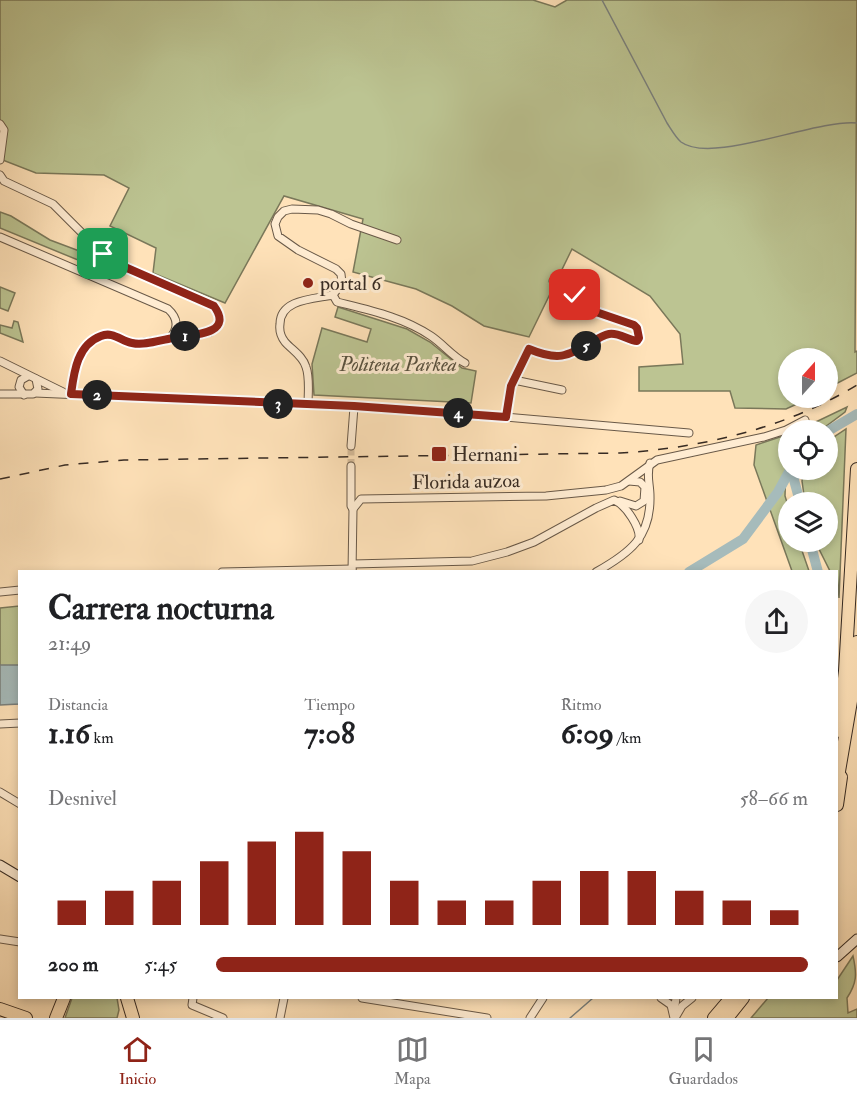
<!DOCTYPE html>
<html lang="es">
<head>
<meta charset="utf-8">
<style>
	:root { --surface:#fff; --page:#f6f6f6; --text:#202124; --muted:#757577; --line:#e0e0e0; --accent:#8f2418 }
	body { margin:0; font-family:"IM FELL Double Pica",serif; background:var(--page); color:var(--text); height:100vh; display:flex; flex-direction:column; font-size:22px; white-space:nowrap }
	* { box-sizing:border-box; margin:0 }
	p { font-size:20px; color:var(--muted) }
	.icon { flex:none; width:33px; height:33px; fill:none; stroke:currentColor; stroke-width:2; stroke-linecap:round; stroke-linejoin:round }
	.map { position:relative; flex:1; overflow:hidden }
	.details { position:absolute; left:18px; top:570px; width:820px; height:429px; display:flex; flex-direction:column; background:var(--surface); border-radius:0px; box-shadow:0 3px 9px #0003 }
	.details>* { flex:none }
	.needle { width:39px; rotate:21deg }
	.fabs { position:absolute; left:778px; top:348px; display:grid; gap:12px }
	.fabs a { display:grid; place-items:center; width:60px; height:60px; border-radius:50%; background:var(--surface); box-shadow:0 3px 9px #0003; font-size:30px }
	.pin { position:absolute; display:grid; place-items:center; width:51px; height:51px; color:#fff; margin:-26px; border-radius:12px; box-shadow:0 3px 9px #0006 }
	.km { position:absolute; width:30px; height:30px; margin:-15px; border-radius:50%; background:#222; color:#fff; font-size:16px; line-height:30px; text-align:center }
	.round { display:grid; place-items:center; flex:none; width:63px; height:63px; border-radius:32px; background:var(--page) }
	.summary { display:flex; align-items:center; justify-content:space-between; height:102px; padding:0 30px }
	h1 { font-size:33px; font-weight:700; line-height:45px }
	.stats { display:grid; grid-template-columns:repeat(3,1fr); gap:9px; height:102px; padding:6px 30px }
	.stats div { display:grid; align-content:center }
	.stats b { font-size:30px; font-weight:700 }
	.stats small { font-size:16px; font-weight:400 }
	.stats p { font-size:16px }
	.chart { height:168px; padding:12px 30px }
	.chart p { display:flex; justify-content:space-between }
	.chart svg { width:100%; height:108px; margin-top:6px; stroke:var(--accent); stroke-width:6 }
	ul { padding:0 30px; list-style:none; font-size:20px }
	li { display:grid; grid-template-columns:96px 72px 1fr; align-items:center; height:45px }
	li i { height:15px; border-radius:8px; background:var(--accent) }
	.tab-bar { display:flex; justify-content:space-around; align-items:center; height:84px; border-top:2px solid var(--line); background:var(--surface); font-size:16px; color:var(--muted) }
	.tab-bar a { display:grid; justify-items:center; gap:3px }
	.tab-bar .on { color:var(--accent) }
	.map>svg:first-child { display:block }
	.green { fill:#bcc492; stroke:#7a785a; stroke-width:1.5 }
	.water { fill:#a6bbbb; stroke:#7a817e; stroke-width:1.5 }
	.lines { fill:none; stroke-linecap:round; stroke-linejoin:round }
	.stream { stroke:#7a817e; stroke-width:1.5 }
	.river { stroke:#a6bbbb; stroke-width:10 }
	.street-tunnel { stroke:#d7bd9b; stroke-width:7; stroke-dasharray:7 3.5; stroke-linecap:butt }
	.street-casing { stroke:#695948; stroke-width:9 }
	.secondary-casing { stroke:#372b23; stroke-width:11 }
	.highway-casing { stroke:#372b23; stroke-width:14 }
	.street { stroke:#ffecd2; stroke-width:7 }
	.secondary { stroke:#ffecd2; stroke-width:9 }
	.highway { stroke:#ffe2b9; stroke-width:12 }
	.rail { stroke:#372b23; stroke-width:1.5; stroke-dasharray:10 10; stroke-linecap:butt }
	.route-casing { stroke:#fff; stroke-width:12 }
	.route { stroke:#8f2418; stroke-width:8 }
	.poi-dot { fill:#8f2418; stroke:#ffecd2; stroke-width:2 }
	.labels { text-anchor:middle; stroke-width:6; stroke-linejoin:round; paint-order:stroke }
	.poi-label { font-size:20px; fill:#372b23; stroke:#ffecd2; text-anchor:start }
	.park-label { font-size:20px; font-style:italic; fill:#58513f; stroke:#ffecd2 }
	.street-label { font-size:20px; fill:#372b23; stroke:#ffecd2 }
</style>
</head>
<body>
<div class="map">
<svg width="857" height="1018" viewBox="0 0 857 1018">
	<rect width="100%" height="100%" fill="#ffe2b9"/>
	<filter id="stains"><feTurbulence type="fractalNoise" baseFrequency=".00333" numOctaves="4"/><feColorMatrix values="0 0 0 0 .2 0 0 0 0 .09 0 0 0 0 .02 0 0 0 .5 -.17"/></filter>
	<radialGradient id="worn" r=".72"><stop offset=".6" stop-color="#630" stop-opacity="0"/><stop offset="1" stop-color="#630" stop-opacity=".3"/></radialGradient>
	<g class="green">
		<polygon points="0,0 533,0 555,7 567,0 857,0 855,352 857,351 857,373 828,388 828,358 789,358 789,398 810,398 786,409 735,408 730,391 639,391 639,367 683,364 680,334 650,296 572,249 529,337 484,326 452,306 416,289 353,272 363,219 284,196 225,303 153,273 156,248 110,226 129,188 104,175 36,173 0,159"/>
		<polygon points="0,212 11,216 50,240 106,261 95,267 0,228"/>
		<polygon points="0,287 15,293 8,311 0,308"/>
		<polygon points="338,307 407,329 430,342 462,368 476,371 471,403 314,395 312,364 322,328 367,342 371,329 335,317"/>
		<polygon points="14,321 18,322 23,342 0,333 0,325 12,328"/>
		<polygon points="847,407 845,412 821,430 799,430"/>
		<polygon points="846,429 839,598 837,572 830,571 818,547 818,542 828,542 828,502 805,502 802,481 804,470 828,470 828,441"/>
		<polygon points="789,434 789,456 786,464 785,496 789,509 789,542 799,542 809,571 792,571 754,465 756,445"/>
		<polygon points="19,606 19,672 0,674 0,608"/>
		<path d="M 853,956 C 857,974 857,983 847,998 L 848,1013 L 857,1009 L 857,1018 L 751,1018 L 768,998 L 837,998 L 837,980 Z"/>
		<polygon points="72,998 117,998 119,1010 117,1018 65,1018"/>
	</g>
	<polygon class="water" points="0,665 19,665 19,704 0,705"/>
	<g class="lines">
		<g class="stream">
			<path d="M 602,0 L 667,123 C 671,129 676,138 681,142 C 712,165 815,119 857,123"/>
			<polyline points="570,1018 593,998"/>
		</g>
		<g class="river">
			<polyline points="828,431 857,414"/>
			<polyline points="795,470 794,480 800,502"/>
			<polyline points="810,542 818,572"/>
			<polyline points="689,572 743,539 778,492 790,470"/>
		</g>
		<polyline class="street-tunnel" points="351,466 351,446"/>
		<g class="street-casing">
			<g id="street">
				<polyline points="0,124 4,130 0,160"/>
				<path d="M 0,175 L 4,181 L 53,204 L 111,262 L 206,302 C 215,306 220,311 220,321 L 211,332 L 133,344 L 110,334 L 101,336 L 89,344 L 80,355 L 74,373 L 71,394"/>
				<path d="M 0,237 L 168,309 C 178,318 179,328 170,338"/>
				<path d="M 333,295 L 337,302 C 369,310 403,317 431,336 C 443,344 452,356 465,363"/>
				<polyline points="0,361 63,392"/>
				<polyline points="514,380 562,390"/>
				<polyline points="35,393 360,407 506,417 689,433"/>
				<polyline points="0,394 33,394 38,389 36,379"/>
				<polyline points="24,395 19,387 21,380 28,376"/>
				<path d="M 308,405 C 308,393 310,378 306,367 C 303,356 292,350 285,342 C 281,337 279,331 280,324 C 280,299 314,299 333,295 L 342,283 L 341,274 L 336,269 L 298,250 L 278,236 L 275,224 L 278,217 L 284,211 L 292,209 L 318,210 L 331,214 L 351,224 L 397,240"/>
				<path d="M 506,417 L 511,386 L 529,349 C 558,361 566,357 592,342 C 597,340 604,335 609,334 C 618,332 628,340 637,341 L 639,338 L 637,328 L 634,325 L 596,312 L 553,281"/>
				<polyline points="351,446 354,407"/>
				<polyline points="351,466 351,506 353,509"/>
				<polyline points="620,501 636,506 644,501 645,487 640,482 629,481"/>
				<path d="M 353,564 L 472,561 L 507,552 L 534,542 L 596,508 L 614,500 C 626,505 641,528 639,540"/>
				<polyline points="222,572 352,569"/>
				<polyline points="352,572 353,509 361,499 546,496 606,490 621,486 657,460 764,437 786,430 805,420"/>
				<path d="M 596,572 C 630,553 651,537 650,496 C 650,484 646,475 650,463"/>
				<polyline points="0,592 20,590"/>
				<polyline points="0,724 20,723"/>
				<polyline points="0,792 20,804"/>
				<polyline points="0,939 20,942"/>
				<polyline points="193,998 192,1005 223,1018"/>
				<polyline points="362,998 487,1018"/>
				<polyline points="661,998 671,1005 674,1018"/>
				<polyline points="674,1013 676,998"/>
				<polyline points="280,1018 284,998"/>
				<polyline points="530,1018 543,998"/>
				<polyline points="675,1018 682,1006 692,998"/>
			</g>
		</g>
		<g class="secondary-casing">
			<g id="secondary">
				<polyline points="0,865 20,877"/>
				<polyline points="837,957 857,939"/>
			</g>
		</g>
		<g class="highway-casing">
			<g id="highway">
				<polyline points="837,731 845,671 857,469"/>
				<polyline points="837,783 851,701 857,642"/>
				<polyline points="837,805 841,777"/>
				<polyline points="127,998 133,1018"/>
				<polyline points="0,1009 26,1018"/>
				<polyline points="56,1018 64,998"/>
				<polyline points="714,1018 731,998"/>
				<polyline points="727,1018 743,998"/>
			</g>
		</g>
		<use href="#street" class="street"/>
		<use href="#secondary" class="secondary"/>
		<use href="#highway" class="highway"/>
		<path class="rail" d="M 0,479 L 65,465 L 124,460 L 620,453 C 702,448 786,428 857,385"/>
	</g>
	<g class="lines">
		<g class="route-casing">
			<path id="route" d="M 103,254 L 111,261 L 214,306 C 235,335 191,335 173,338 C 160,340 145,346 132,343 C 121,341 113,331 101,336 C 77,345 74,372 71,394 L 354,406 L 506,417 L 511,386 L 529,349 C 558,361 566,357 592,342 C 597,339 604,335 609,334 C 618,332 628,340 637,341 L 639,338 L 637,328 L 634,325 L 596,312 L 575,295"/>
		</g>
		<use href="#route" class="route"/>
	</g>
	<g class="poi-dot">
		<circle cx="308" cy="283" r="6"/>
		<rect x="431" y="446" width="16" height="16" rx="3"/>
	</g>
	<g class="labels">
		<g class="poi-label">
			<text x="320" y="290">portal 6</text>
			<text x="452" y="461">Hernani</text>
		</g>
		<g class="park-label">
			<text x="398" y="371">Politena Parkea</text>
		</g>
		<g class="street-label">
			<text transform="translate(466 481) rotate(-1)" y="7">Florida auzoa</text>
		</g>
	</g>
	<rect width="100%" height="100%" filter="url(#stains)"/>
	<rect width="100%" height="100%" fill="url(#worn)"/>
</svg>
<div class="fabs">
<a><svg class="needle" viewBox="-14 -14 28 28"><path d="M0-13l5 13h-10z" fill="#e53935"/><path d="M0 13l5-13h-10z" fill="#757577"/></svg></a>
<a><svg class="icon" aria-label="locate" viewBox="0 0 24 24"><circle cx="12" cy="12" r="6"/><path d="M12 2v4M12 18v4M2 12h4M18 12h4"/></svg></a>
<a><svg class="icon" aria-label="layers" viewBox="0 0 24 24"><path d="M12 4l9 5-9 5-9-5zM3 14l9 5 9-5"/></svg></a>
</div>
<div class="pin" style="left:103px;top:254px;background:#1e9e55"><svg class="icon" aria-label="arrive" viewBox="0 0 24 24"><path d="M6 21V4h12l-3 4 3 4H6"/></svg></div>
<div class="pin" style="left:575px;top:295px;background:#d93025"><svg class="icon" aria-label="check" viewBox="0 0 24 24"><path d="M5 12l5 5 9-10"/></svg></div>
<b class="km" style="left:185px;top:336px">1</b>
<b class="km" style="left:97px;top:395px">2</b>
<b class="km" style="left:278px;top:404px">3</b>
<b class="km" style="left:458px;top:413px">4</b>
<b class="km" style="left:586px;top:346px">5</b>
<section class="details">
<div class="summary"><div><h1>Carrera nocturna</h1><p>21:49</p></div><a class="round"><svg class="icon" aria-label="share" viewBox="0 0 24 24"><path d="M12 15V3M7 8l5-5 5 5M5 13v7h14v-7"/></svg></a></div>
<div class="stats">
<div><p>Distancia</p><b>1.16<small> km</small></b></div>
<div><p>Tiempo</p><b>7:08</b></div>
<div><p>Ritmo</p><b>6:09<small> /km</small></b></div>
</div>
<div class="chart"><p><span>Desnivel</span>58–66 m</p>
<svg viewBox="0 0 160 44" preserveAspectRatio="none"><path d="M5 44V34M15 44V30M25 44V26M35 44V18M45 44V10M55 44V6M65 44V14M75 44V26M85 44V34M95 44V34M105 44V26M115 44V22M125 44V22M135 44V30M145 44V34M155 44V38"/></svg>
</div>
<ul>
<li><b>200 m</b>5:45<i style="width:100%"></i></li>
</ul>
</section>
</div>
<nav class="tab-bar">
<a class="on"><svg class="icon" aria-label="home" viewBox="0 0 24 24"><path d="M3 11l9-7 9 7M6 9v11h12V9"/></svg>Inicio</a>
<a><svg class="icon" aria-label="map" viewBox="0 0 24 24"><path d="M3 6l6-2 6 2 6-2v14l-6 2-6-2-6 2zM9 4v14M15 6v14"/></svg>Mapa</a>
<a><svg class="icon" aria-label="saved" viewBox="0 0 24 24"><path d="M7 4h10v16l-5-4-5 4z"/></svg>Guardados</a>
</nav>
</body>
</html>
